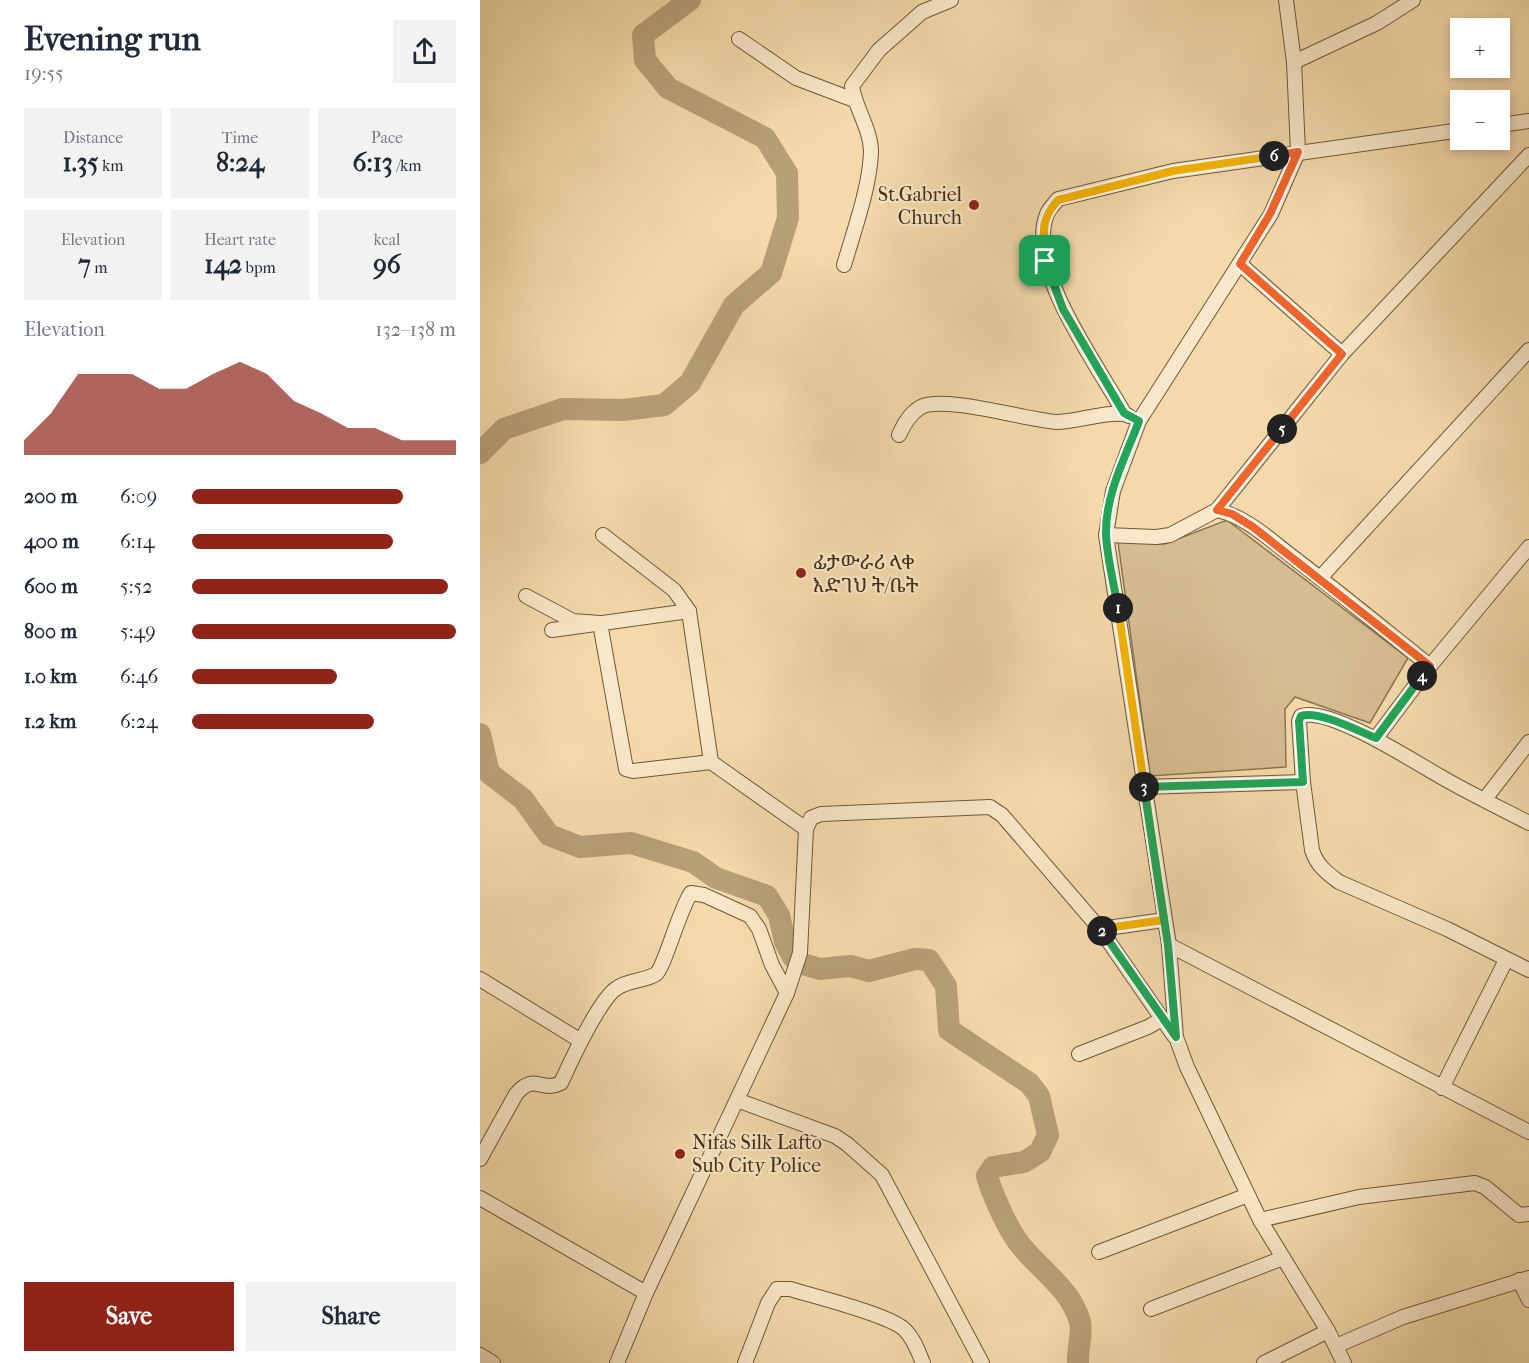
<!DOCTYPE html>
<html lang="en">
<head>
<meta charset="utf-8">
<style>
	:root { --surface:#fff; --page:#f2f2f3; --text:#1f2937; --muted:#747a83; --accent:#8f2418 }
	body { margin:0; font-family:"IM FELL French Canon","Noto Serif Ethiopic",serif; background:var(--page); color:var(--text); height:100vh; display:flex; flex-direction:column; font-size:22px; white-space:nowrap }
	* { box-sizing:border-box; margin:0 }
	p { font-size:20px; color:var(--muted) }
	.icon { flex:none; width:33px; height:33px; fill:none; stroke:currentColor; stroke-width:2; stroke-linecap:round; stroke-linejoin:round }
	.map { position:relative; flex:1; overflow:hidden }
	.side { display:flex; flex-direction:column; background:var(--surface); width:480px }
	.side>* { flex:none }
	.tools { position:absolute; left:970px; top:18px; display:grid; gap:12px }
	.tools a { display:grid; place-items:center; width:60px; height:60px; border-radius:0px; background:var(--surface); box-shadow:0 3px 9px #0003; font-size:30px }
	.pin { position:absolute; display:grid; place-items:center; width:51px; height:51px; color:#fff; margin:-26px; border-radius:12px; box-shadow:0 3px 9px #0006 }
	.km { position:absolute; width:30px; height:30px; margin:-15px; border-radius:50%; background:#222; color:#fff; font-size:16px; line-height:30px; text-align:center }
	.round { display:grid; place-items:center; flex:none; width:63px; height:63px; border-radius:0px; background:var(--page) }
	.headline { display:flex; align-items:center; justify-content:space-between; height:102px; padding:0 24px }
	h1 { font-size:33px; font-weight:700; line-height:45px }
	.metrics { display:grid; grid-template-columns:repeat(3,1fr); gap:9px; height:102px; padding:6px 24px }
	.metrics div { display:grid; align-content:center; border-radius:0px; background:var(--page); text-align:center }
	.metrics b { font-size:26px; font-weight:700 }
	.metrics small { font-size:16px; font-weight:400 }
	.metrics p { font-size:16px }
	.chart { height:168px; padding:12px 24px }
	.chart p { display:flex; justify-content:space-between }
	.chart svg { width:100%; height:108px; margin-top:6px; fill:var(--accent); opacity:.7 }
	.primary-button { display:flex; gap:12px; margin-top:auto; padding:12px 24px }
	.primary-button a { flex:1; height:69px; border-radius:0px; background:var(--accent); color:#fff; font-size:24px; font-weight:700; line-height:69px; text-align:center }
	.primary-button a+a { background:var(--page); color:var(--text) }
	ul { padding:0 24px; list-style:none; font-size:20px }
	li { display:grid; grid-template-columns:96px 72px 1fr; align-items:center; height:45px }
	li i { height:15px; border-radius:8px; background:var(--accent) }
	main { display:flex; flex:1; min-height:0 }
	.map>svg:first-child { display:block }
	.green { fill:#d6bd91; stroke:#8d7552; stroke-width:1.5 }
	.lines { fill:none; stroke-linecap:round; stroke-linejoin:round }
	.river { stroke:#b89f77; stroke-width:22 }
	.minor-casing { stroke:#705839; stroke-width:16 }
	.minor { stroke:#f8e7c8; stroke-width:14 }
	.split-1-casing { stroke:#fff; stroke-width:12 }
	.split-2-casing { stroke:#fff; stroke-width:12 }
	.split-3-casing { stroke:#fff; stroke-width:12 }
	.split-4-casing { stroke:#fff; stroke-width:12 }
	.split-5-casing { stroke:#fff; stroke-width:12 }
	.split-6-casing { stroke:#fff; stroke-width:12 }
	.split-7-casing { stroke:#fff; stroke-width:12 }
	.split-1 { stroke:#22a559; stroke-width:8 }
	.split-2 { stroke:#f5b400; stroke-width:8 }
	.split-3 { stroke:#22a559; stroke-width:8 }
	.split-4 { stroke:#22a559; stroke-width:8 }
	.split-5 { stroke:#f0652b; stroke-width:8 }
	.split-6 { stroke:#f0652b; stroke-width:8 }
	.split-7 { stroke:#f5b400; stroke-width:8 }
	.poi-dot { fill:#8f2418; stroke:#f8e7c8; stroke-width:2 }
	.labels { text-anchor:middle; stroke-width:4.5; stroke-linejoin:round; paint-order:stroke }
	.poi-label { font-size:20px; fill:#442d13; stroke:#f8e7c8; text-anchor:start }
</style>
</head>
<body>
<main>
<section class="side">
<div class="headline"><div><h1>Evening run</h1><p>19:55</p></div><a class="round"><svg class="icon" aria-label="share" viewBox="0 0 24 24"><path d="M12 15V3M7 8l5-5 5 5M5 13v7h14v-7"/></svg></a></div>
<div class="metrics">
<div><p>Distance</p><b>1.35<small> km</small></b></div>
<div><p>Time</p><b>8:24</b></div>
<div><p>Pace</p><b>6:13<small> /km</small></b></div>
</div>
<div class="metrics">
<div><p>Elevation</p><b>7<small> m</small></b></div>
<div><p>Heart rate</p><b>142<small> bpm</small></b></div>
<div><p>kcal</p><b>96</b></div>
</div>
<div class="chart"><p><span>Elevation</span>132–138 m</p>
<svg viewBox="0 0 160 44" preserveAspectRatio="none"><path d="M0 44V38L10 27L20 11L30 11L40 11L50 17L60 17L70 11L80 6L90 11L100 22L110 27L120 33L130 33L140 38L150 38L160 38V44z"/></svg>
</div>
<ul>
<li><b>200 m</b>6:09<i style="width:80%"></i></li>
<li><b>400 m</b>6:14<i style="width:76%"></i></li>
<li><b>600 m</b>5:52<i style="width:97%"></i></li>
<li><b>800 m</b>5:49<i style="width:100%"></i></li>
<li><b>1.0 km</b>6:46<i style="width:55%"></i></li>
<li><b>1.2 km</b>6:24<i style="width:69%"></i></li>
</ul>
<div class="primary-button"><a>Save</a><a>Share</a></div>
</section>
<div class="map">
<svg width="1049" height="1363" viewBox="0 0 1049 1363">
	<rect width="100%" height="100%" fill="#f4daab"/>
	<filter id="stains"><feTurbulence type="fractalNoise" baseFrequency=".00333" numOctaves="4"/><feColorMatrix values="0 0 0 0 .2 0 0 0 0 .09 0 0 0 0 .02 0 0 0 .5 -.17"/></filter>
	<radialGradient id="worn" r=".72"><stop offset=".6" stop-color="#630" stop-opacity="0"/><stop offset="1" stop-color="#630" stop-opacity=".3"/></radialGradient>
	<polygon class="green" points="747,520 928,658 890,723 815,697 805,709 806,767 670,776 638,542 685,544"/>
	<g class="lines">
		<g class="river">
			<polyline points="0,453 24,429 83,409 143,410 184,405 210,383 254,305 291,273 308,218 307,173 285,138 188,88 165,60 163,35 210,0"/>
			<path d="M 0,734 L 9,773 L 43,799 L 69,835 L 100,847 L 151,843 L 213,862 L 236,878 L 287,896 L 299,915 L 305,942 L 313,957 L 323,964 L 340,969 L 370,966 L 389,971 L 435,959 L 449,960 L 466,986 L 469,1030 L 549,1083 L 559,1096 L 568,1135 L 560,1152 L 544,1162 L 513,1167 L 507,1176 C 512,1194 527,1227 538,1242 C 558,1269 591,1288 600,1322 C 603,1332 597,1351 598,1363"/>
		</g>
		<g class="minor-casing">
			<g id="minor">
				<polyline points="259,39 316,78 374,100"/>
				<polyline points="814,62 897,23 933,0"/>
				<polyline points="1020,125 1049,121"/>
				<polyline points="760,264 862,354"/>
				<path d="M 364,265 C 374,231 390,186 391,152 C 391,129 375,108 372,86 L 399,50 L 442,12 L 471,0"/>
				<path d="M 644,413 C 618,365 545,269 567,214 C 569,209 574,204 578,199 L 693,171 L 981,130"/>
				<path d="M 419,435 C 424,424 430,413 441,407 C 464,395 547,420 577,422 C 596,422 636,408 649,416"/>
				<polyline points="737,510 862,354 1049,155"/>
				<polyline points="123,535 194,590 209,611 231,762 326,829"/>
				<path d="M 626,535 L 676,537 L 690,535 L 737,510 C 767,517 790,540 814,558 C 860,593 905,630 950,666"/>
				<polyline points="840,578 1049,350"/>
				<polyline points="46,596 93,621 120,623 146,769 153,771 231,762"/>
				<polyline points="72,630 209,611"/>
				<polyline points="896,738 950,666 1049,547"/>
				<path d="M 823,782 L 819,721 L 821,716 C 849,706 936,763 963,778 C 991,794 1020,808 1049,823"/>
				<path d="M 663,787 L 823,782 L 832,850 C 837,866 847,873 859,882 L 967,929 L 1049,970"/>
				<polyline points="1005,799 1049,742"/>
				<polyline points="620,929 684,920"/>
				<polyline points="689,945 626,535 633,491 659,421 791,214 818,152 814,62 806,0"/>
				<polyline points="0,979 101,1041"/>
				<polyline points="307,993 320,953 326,829 331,818 341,814 510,807 522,815 620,929 694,1036"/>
				<polyline points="599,1054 668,1027 682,1019"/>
				<polyline points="962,1088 1026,960"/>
				<polyline points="257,1100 355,1136 367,1144 402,1175 502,1363"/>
				<path d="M 0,1159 L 36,1094 C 55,1072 60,1093 81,1083 C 90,1063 120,998 137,988 C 148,980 165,981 176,974 C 184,968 200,908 211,893 L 224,895 L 270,916 L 279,929 L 292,965 L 307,993 L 166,1293 L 137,1363"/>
				<polyline points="0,1198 166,1293"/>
				<polyline points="780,1220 879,1197 995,1183 1005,1187 1039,1215 1049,1214"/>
				<polyline points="619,1252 768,1195"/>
				<polyline points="1039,1280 1049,1300"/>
				<polyline points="671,1309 803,1258"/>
				<polyline points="856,1346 923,1317 1049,1278"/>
				<polyline points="0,1355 13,1363"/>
				<path d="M 265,1363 L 288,1303 L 297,1289 L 310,1289 C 333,1296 411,1315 425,1330 C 434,1339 438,1351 443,1363"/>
				<polyline points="784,1363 848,1331"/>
				<polyline points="864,1363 848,1331 780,1220 707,1067 696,1037 689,945 1049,1132"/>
			</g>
		</g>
		<use href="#minor" class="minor"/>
	</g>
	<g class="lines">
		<g class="split-1-casing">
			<path id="split-1" d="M 565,261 L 583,309 L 644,413 L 659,421 C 646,456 625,495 626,534 C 627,558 634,584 638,608"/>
		</g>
		<g class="split-2-casing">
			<polyline id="split-2" points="622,931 620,929 684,920 638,608"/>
		</g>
		<g class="split-3-casing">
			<polyline id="split-3" points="622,931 696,1037 688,945 664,787"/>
		</g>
		<g class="split-4-casing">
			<path id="split-4" d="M 664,787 L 823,782 L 819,721 L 821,716 C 839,710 878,731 896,738 L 942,676"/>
		</g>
		<g class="split-5-casing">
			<polyline id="split-5" points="802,429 737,510 752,514 773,527 950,666 942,676"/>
		</g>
		<g class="split-6-casing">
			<polyline id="split-6" points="794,156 818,152 790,214 760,264 862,354 802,429"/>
		</g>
		<g class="split-7-casing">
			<path id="split-7" d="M 565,261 C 564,234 559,221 578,200 L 693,171 L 794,156"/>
		</g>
		<use href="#split-1" class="split-1"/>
		<use href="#split-2" class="split-2"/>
		<use href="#split-3" class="split-3"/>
		<use href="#split-4" class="split-4"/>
		<use href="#split-5" class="split-5"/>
		<use href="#split-6" class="split-6"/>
		<use href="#split-7" class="split-7"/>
	</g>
	<g class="poi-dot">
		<circle cx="494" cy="205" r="6"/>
		<circle cx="321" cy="573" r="6"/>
		<circle cx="200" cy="1154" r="6"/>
	</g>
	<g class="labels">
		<g class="poi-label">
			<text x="482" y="201" text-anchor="end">St.Gabriel<tspan x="482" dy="23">Church</tspan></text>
			<text x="333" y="569">ፊታውራሪ ላቀ<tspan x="333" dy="23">እድገህ ት/ቤት</tspan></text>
			<text x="212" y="1149">Nifas Silk Lafto<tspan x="212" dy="23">Sub City Police</tspan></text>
		</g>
	</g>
	<rect width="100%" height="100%" filter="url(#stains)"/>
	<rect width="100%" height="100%" fill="url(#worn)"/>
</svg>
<div class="tools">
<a>+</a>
<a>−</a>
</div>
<div class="pin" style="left:565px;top:261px;background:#1e9e55"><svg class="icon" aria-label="arrive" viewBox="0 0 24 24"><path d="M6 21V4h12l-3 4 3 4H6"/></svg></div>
<b class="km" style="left:638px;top:608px">1</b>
<b class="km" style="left:622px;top:931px">2</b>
<b class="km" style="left:664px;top:787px">3</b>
<b class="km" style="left:942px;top:676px">4</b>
<b class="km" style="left:802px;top:429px">5</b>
<b class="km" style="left:794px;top:156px">6</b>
</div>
</main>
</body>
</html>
